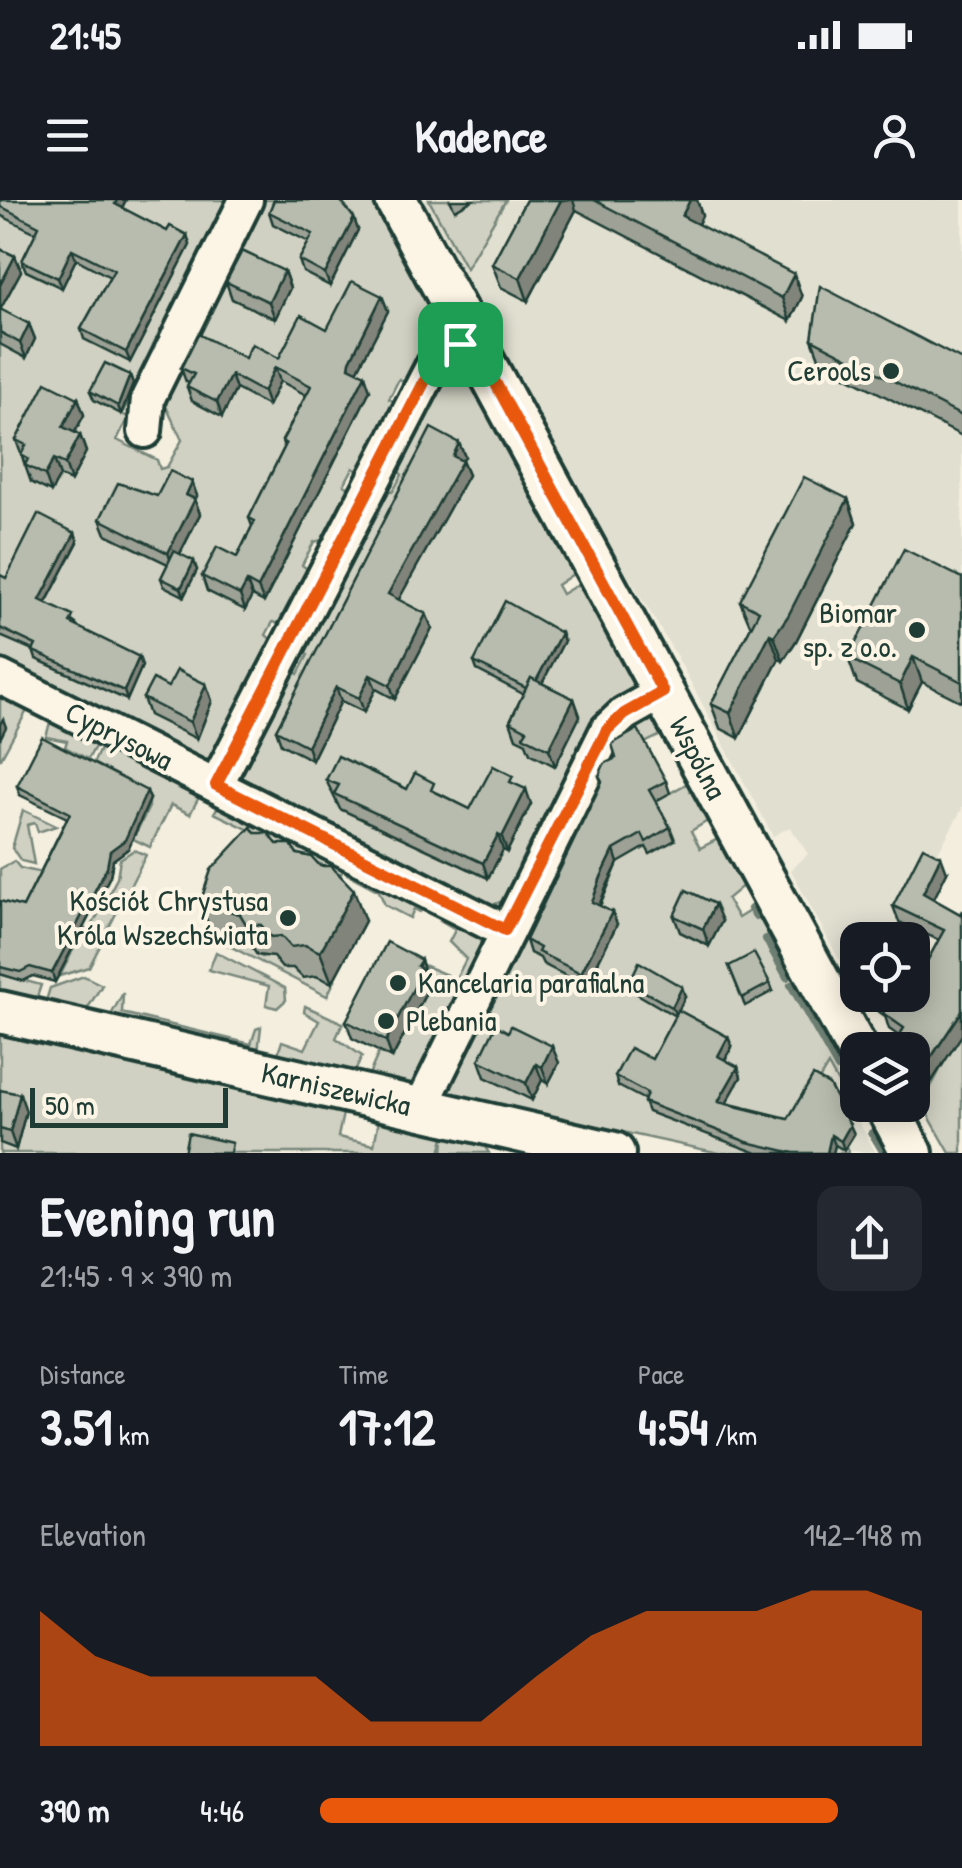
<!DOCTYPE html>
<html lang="en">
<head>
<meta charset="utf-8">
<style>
	:root { --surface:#171b24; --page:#242831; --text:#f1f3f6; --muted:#9ea1a6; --accent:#ea580c }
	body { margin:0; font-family:"Patrick Hand",sans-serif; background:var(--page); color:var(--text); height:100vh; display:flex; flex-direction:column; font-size:38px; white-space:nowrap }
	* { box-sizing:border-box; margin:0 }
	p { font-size:32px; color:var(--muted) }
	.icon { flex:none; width:55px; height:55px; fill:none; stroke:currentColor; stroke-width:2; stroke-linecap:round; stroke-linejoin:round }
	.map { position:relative; height:953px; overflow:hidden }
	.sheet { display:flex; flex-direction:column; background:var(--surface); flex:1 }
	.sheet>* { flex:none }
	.controls { position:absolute; left:840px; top:722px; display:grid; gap:20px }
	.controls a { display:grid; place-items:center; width:90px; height:90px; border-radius:20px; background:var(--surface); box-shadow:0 5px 25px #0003; font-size:50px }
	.scale { position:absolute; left:30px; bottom:25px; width:198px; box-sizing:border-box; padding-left:10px; border:5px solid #1f3d34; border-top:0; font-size:28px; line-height:35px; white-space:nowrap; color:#1f3d34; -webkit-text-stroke:8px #fcf5e5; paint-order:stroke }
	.pin { position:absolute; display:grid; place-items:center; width:85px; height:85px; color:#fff; margin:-42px; border-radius:20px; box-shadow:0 5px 15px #0006 }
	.round { display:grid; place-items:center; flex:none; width:105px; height:105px; border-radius:20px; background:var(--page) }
	.headline { display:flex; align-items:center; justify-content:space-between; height:170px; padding:0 40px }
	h1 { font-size:55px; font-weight:800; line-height:75px }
	.metrics { display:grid; grid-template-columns:repeat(3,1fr); gap:15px; height:170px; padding:10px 40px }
	.metrics div { display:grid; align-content:center }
	.metrics b { font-size:50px; font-weight:800 }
	.metrics small { font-size:28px; font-weight:400 }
	.metrics p { font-size:28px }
	.chart { height:280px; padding:20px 40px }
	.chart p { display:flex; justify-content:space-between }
	.chart svg { width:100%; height:180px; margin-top:10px; fill:var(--accent); opacity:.7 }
	ul { padding:0 40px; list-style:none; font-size:32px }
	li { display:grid; grid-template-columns:160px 120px 1fr; align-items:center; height:75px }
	li i { height:25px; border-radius:12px; background:var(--accent) }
	.status { display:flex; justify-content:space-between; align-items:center; height:70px; padding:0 50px; background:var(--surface); direction:ltr }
	.status svg { height:28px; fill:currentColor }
	header { display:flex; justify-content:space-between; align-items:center; height:130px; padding:0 40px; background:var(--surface); font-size:45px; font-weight:800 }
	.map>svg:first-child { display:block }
	.built { fill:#e1dfd0 }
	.green { fill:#d0d1c2; stroke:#78877b; stroke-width:2.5 }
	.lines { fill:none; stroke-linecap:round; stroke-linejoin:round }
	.stream { stroke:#6c7d72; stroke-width:8 }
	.minor-casing { stroke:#1f3d34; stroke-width:40 }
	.tertiary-casing { stroke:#1f3d34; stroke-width:48 }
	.minor { stroke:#fcf5e5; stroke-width:32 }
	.tertiary { stroke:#fcf5e5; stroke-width:40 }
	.wall { fill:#9ea296; stroke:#1f3d34; stroke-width:2.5 }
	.shaded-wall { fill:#81847a; stroke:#1f3d34; stroke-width:2.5 }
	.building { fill:#b8bcae; stroke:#1f3d34; stroke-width:2.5 }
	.route-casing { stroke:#fff; stroke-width:20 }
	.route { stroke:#ea580c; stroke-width:12 }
	.poi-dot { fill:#1f3d34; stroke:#fcf5e5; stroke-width:4 }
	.labels { text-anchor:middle; stroke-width:8; stroke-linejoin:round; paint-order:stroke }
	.poi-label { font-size:30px; fill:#1f3d34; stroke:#fcf5e5; text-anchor:end }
	.street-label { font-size:30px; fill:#1f3d34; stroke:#fcf5e5 }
</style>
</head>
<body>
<div class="status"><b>21:45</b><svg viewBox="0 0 49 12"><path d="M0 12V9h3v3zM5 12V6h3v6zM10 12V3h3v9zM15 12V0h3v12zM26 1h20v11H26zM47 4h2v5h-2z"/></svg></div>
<header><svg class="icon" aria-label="menu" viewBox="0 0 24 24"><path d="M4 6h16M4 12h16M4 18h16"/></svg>Kadence<svg class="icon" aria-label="person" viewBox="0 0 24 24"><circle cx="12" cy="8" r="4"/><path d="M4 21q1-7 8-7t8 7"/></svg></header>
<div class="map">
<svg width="962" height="953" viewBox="0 0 962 953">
	<rect width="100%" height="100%" fill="#f3eede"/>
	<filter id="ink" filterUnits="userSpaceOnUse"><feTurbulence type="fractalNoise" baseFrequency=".01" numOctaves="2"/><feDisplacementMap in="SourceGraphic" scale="20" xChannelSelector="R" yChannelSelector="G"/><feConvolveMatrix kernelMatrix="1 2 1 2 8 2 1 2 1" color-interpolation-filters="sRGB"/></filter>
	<g filter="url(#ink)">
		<g class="built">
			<polygon points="421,0 962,0 962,609 889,740 858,740 858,795 791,670 808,654 790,627 773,636 676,455 499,163"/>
			<polygon points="827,864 876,953 844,950 853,934 816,885"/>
		</g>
		<g class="green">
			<polygon points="0,0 236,0 213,35 122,214 128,217 117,240 157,260 160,269 167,267 182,240 162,198 262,3 258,0 381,0 444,125 414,186 399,179 389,199 403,206 367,276 353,268 344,285 358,292 336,336 314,342 302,365 315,375 288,426 273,422 266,435 279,446 219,557 206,566 62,499 65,490 0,458"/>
			<polygon points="429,0 450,0 456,9 473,0 506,0 466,68"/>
			<polygon points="456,166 471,168 582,368 557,385 562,394 587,379 639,482 579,560 569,564 535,647 528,646 519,665 524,669 505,700 488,707 451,692 452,683 380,647 375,655 237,581 235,565 286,467 298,474 308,455 297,449 379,288 393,291 402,275 392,264 432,185"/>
			<polygon points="0,490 30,505 0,560"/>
			<polygon points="52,515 196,589 199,597 190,614 171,605 150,647 133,639 149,607 149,598 91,568 101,547 96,545 88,559 65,547 67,541 46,537"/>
			<polygon points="655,515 669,531 614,558 670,593 695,579 716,616 691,631 700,648 726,635 750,680 727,699 738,718 759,705 842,858 851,881 843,892 828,865 816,885 849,953 719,953 443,893 618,533"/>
			<polygon points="222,600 346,663 341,674 214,613"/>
			<polygon points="23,610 56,626 38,632 35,623 27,625 34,664 21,661 12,648"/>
			<polygon points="134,650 146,655 107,731 93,724 117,678 120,659"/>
			<polygon points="14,661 20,668 47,674 15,737 0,708 0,669"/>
			<polygon points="351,665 425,702 420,712 414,709 410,718 385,705 379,691 347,674"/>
			<polygon points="444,712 478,731 482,750 415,887 368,877 379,852 393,858 416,762 456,779 466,759 449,742 455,730 440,721"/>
			<polygon points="84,728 103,740 89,767 60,776"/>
			<polygon points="211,730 233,738 242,746 249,742 256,745 257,754 262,757 270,752 283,768 291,764 303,778 314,775 335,780 327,796 214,738"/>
			<polygon points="216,752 285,788 286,800 277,808 266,805 269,786 209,770"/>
			<polygon points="0,774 41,785 36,800 0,791"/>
			<polygon points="84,776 102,785 86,811 46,801 50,788"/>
			<polygon points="123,793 122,813 251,844 256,829 261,827 258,852 110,817"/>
			<polygon points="305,806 343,823 336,838 362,856 354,874 277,857 282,841 305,849 319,821 304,812"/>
			<polygon points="0,826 345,904 338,937 374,945 380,915 478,936 489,953 443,953 444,937 440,953 0,953"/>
			<polygon points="962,828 962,953 950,953 922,904"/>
		</g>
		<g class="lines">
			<g class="stream">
				<polyline points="751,709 756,716"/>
				<polyline points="766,739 787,777"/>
				<polyline points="791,785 838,868"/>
				<polyline points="872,933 884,953"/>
			</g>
			<g class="minor-casing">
				<g id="minor">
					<polyline points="145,231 148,198 246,0"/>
					<polyline points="0,477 505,731"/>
					<polyline points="216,585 432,167 471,138"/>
					<polyline points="420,909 607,530 624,514 663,492"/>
				</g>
			</g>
			<g class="tertiary-casing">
				<g id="tertiary">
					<polyline points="396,0 858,852"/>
					<polyline points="0,812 614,953"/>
					<polyline points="886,905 912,953"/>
				</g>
			</g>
			<use href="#minor" class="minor"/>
			<use href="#tertiary" class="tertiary"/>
		</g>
		<g class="wall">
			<polygon points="0,0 122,8 167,31 187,35 190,45 130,162 84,139 81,129 110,77 76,59 62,88 26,71 22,61 36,33 0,15"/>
			<polygon points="450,0 473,0 455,10"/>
			<polygon points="526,0 697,0 702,16 698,24 802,97 790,121 576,10 528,101 501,87 492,64"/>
			<polygon points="269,12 358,30 330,86 303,72 299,60 309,42 273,24"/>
			<polygon points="0,49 15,56 21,71 0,110 29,124 35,139 26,158 0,144"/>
			<polygon points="284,71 290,88 275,119 232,99 226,82"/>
			<polygon points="382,96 388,111 357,171 370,190 264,402 252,396 245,410 207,391 202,376 237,357 252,326 249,318 284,248 282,241 306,195 280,181 268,206 236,189 222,217 192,201 187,187 189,183 186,182 181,168 245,158 279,158"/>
			<polygon points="812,139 962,160 962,236 821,163"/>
			<polygon points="130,175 133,184 121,214 94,200 90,191"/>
			<polygon points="78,198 84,215 75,232 80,235 86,252 71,281 60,276 51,292 31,282 16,240"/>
			<polygon points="459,243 465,257 462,261 468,275 398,400 426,414 432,428 395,499 376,489 364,512 341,501 312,560 281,544 276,530"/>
			<polygon points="192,282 197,296 195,300 200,314 180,354 197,370 184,396 164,386 161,378 168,364 106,334 100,319"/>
			<polygon points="848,299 856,323 796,441 783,461 779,459 739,538 720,528 711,504 751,427 740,401"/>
			<polygon points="75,333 78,342 46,403 76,424 76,426 139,457 142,466 127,500 36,459 33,450 0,436 0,375 6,378"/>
			<polygon points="962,378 962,502 922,482 908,509 857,483 848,458"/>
			<polygon points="564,441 542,483 574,499 580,516 555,566 530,553 526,543 516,538 510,521 523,494 477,470 474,462"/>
			<polygon points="206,484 212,501 197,539 149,515 143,498 168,487"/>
			<polygon points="599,576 666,581 670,593 656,601 670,627 675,640 650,654 646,647 618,663 600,706 617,724 586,786 543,764 540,758 530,753 526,740 602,584"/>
			<polygon points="326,580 438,593 470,609 516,584 531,604 507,652 503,650 488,678 340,609"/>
			<polygon points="17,586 150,599 128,649 113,660 110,676 55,782 33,776 23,781 0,774 0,701 23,707 67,618 20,595"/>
			<polygon points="255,633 297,654 365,721 332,783 316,776 303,778 293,768 282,768 273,757 257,755 251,746 212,734 200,703"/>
			<polygon points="947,672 933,699 960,714 932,881 912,868 912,850 896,850 894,844 899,836 889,829 885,816 871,806 867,795 912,795 917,780 939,740 899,722 893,706"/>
			<polygon points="674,716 722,721 709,746 680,732"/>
			<polygon points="421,760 429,787 392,858 352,838 346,821"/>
			<polygon points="729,766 770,783 773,791 745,806"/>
			<polygon points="629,783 685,796 678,810 728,837 732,847 725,860 738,867 741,877 726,903 854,934 844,950 835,945 833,953 757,953 648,912 644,902 645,900 618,886 615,876 652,859 675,816 632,791"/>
			<polygon points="479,860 559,863 548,884 542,880 532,900 485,877"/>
			<polygon points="0,890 26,911 16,949 0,943"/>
		</g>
		<g class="shaded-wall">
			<polygon points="117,0 126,0 119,14 115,4"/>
			<polygon points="561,0 573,0 576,10 528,101 520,78"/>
			<polygon points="690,0 697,0 702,16 690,39 682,16"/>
			<polygon points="354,18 358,30 330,86 325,74"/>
			<polygon points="187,35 190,45 130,162 126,152"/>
			<polygon points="72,49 76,59 62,88 58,78"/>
			<polygon points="15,56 21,71 0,110 0,85"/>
			<polygon points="284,71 290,88 275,119 269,102"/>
			<polygon points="794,74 802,97 790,121 782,98"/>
			<polygon points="382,96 388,111 355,175 349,167 350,161"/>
			<polygon points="29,124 35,139 26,158 20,143"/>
			<polygon points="275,167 280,181 268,206 263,192"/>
			<polygon points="130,175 133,184 121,214 118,206"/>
			<polygon points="231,175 236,189 222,217 217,202"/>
			<polygon points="365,175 370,190 264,402 258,388"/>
			<polygon points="78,198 84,215 69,243 63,227"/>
			<polygon points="80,235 86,252 71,281 65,264"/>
			<polygon points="459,243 465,257 460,266 462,261 468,275 394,408 388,394"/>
			<polygon points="54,259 60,276 51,292 45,275"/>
			<polygon points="192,282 197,296 195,300 200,314 173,367 168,353 186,295"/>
			<polygon points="848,299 856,323 796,441 783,461 774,436"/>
			<polygon points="75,333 78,342 43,408 40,400"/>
			<polygon points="194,361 197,370 184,396 181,388"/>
			<polygon points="247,382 252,396 245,410 240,395"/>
			<polygon points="426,414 432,428 395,499 390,485"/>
			<polygon points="561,433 564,441 534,499 531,491"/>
			<polygon points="770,434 779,459 739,538 730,513"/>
			<polygon points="139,457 142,466 127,500 124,491"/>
			<polygon points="913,457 922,482 908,509 900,484"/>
			<polygon points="370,475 376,489 364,512 359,498"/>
			<polygon points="206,484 212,501 197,539 190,522"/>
			<polygon points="336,487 341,501 312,560 307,546"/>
			<polygon points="574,499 580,516 555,566 549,549"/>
			<polygon points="3,519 6,527 0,539 0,524"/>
			<polygon points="526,589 531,604 507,652 502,637"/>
			<polygon points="147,591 150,599 128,649 113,660 110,676 55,782 52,773 110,651"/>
			<polygon points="498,635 503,650 488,678 483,663"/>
			<polygon points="614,650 618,663 605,690 596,714 592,702 601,677"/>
			<polygon points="941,656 947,672 929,709 923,693"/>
			<polygon points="354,690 365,721 332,783 320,752"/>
			<polygon points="715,704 722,721 709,746 703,729"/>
			<polygon points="612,712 617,724 586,786 581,773"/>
			<polygon points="421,760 429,787 392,858 386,841"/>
			<polygon points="682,787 685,796 676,816 672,807"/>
			<polygon points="962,811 962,835 932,881 926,865"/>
			<polygon points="728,837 732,847 721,866 718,856"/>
			<polygon points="552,846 559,863 548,884 542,867"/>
			<polygon points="536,864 542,880 532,900 526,883"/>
			<polygon points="738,867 741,877 722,911 718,902"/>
			<polygon points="20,894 26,911 16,949 10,932"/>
			<polygon points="850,925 854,934 844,950 841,941"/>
			<polygon points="831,935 835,945 833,953 827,953"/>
		</g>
		<g class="building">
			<polygon points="0,0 117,0 115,4 167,31 170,26 187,35 126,152 81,129 114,70 72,49 58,78 22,61 39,26 0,6"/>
			<polygon points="274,0 340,0 354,18 325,74 299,60 313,34 269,12"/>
			<polygon points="526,0 561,0 520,78 492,64"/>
			<polygon points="594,0 690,0 682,16 794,74 782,98"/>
			<polygon points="0,49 15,56 0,85"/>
			<polygon points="242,51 284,71 269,102 226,82"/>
			<polygon points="352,81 382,96 350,161 349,167 365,175 258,388 247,382 240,395 202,376 217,347 237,357 255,321 249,318 286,244 282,241 311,186 275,167 263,192 231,175 217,202 187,187 194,174 181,168 198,134 245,158 252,144 279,158 301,115 327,129"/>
			<polygon points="820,86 962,160 962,216 812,139"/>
			<polygon points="0,109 29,124 20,143 0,132"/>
			<polygon points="105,163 130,175 118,206 90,191"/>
			<polygon points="46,182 78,198 63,227 80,235 65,264 54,259 45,275 25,265 28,259 21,255 26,245 16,240"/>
			<polygon points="431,228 459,243 453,256 462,261 388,394 426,414 390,485 370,475 359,498 336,487 307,546 276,530"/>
			<polygon points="170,271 192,282 186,295 195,299 168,353 100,319 118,283 157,296"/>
			<polygon points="804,277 848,299 788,416 774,436 770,434 730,513 711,504 759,411 740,401"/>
			<polygon points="38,314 75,333 40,400 73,416 70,423 139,457 124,491 33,451 36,445 0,428 0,375 6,378"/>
			<polygon points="904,349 962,378 962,482 913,457 900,484 848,458"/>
			<polygon points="174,351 194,361 181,388 161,378"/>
			<polygon points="505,401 561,433 536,481 531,478 526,488 474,462"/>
			<polygon points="177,470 206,484 190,522 143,498 153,479 168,487"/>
			<polygon points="531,478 574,499 549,549 523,536 527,530 510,521"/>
			<polygon points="638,529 666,581 649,590 670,627 646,642 642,634 614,650 601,677 592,702 612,712 581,773 538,752 540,748 526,740 602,582 599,576 604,564 616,558 612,544"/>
			<polygon points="42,537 147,591 125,640 110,651 107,667 52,773 30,767 20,772 0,767 0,701 23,707 70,613 17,586"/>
			<polygon points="338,556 407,589 415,573 434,583 431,590 470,609 493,566 513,576 510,582 526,589 502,637 498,635 483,663 334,594 339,585 326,580"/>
			<polygon points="251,627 255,633 268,633 277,644 291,644 297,654 312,657 320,666 331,666 354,690 320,752 305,745 291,747 281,736 271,737 261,725 246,724 240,714 200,703 211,670"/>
			<polygon points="923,647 941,656 923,693 960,714 962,710 962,811 926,865 912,856 912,850 903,850 894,844 904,828 884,814 882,803 871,795 912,795 912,778 917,780 944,730 893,706"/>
			<polygon points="686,690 715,704 703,729 674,716"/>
			<polygon points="387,742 421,760 417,766 423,770 386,841 346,821"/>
			<polygon points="754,753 770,783 742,798 729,766"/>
			<polygon points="639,762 682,787 672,807 629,783"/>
			<polygon points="678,810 728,837 718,856 738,867 718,902 788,919 813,876 829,885 850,925 841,941 831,935 827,953 794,953 747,942 644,902 647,893 615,876 630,848 652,859"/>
			<polygon points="496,825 508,832 511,826 552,846 542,867 536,864 526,883 479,860"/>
			<polygon points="0,890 20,894 10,932 0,929"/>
			<polygon points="188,933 232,943 230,953 184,953"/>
		</g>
	</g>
	<g class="lines" filter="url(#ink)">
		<g class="route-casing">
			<polygon id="route" points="471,138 663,492 624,514 607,530 505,730 216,585 432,167"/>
		</g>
		<use href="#route" class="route"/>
	</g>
	<g class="poi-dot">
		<circle cx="891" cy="171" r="10"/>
		<circle cx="917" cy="430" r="10"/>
		<circle cx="288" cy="718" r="10"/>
		<circle cx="398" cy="783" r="10"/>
		<circle cx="386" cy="821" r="10"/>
	</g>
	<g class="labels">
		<g class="poi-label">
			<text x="871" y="181">Cerools</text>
			<text x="897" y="423">Biomar<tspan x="897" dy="34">sp. z o.o.</tspan></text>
			<text x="268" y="711">Kościół Chrystusa<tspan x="268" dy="34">Króla Wszechświata</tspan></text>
			<text x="418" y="793" text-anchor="start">Kancelaria parafialna</text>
			<text x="406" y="831" text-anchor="start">Plebania</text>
		</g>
		<g class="street-label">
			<text transform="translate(119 536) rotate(27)" y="10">Cyprysowa</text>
			<text transform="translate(698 558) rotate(62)" y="10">Wspólna</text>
			<text transform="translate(336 889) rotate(13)" y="10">Karniszewicka</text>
		</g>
	</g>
</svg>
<div class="controls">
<a><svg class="icon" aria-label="locate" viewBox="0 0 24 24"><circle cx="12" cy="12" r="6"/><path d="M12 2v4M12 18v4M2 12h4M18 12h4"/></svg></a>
<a><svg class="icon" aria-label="layers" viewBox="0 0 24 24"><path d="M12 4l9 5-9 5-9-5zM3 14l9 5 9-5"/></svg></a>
</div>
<div class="scale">50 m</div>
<div class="pin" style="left:460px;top:144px;background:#1e9e55"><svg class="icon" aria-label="arrive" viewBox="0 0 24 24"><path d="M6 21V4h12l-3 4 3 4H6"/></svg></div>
</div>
<section class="sheet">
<div class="headline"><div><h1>Evening run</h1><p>21:45 · 9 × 390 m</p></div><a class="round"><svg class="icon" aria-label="share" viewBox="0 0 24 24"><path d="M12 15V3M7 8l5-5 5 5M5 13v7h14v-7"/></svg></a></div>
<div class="metrics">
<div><p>Distance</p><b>3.51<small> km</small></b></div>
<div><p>Time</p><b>17:12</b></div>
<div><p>Pace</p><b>4:54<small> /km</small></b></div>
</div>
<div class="chart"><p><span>Elevation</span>142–148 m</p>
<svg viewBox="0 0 160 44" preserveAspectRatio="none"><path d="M0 44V11L10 22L20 27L30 27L40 27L50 27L60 38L70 38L80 38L90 27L100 17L110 11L120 11L130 11L140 6L150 6L160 11V44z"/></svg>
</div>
<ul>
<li><b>390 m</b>4:46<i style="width:86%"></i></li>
</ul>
</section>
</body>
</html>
